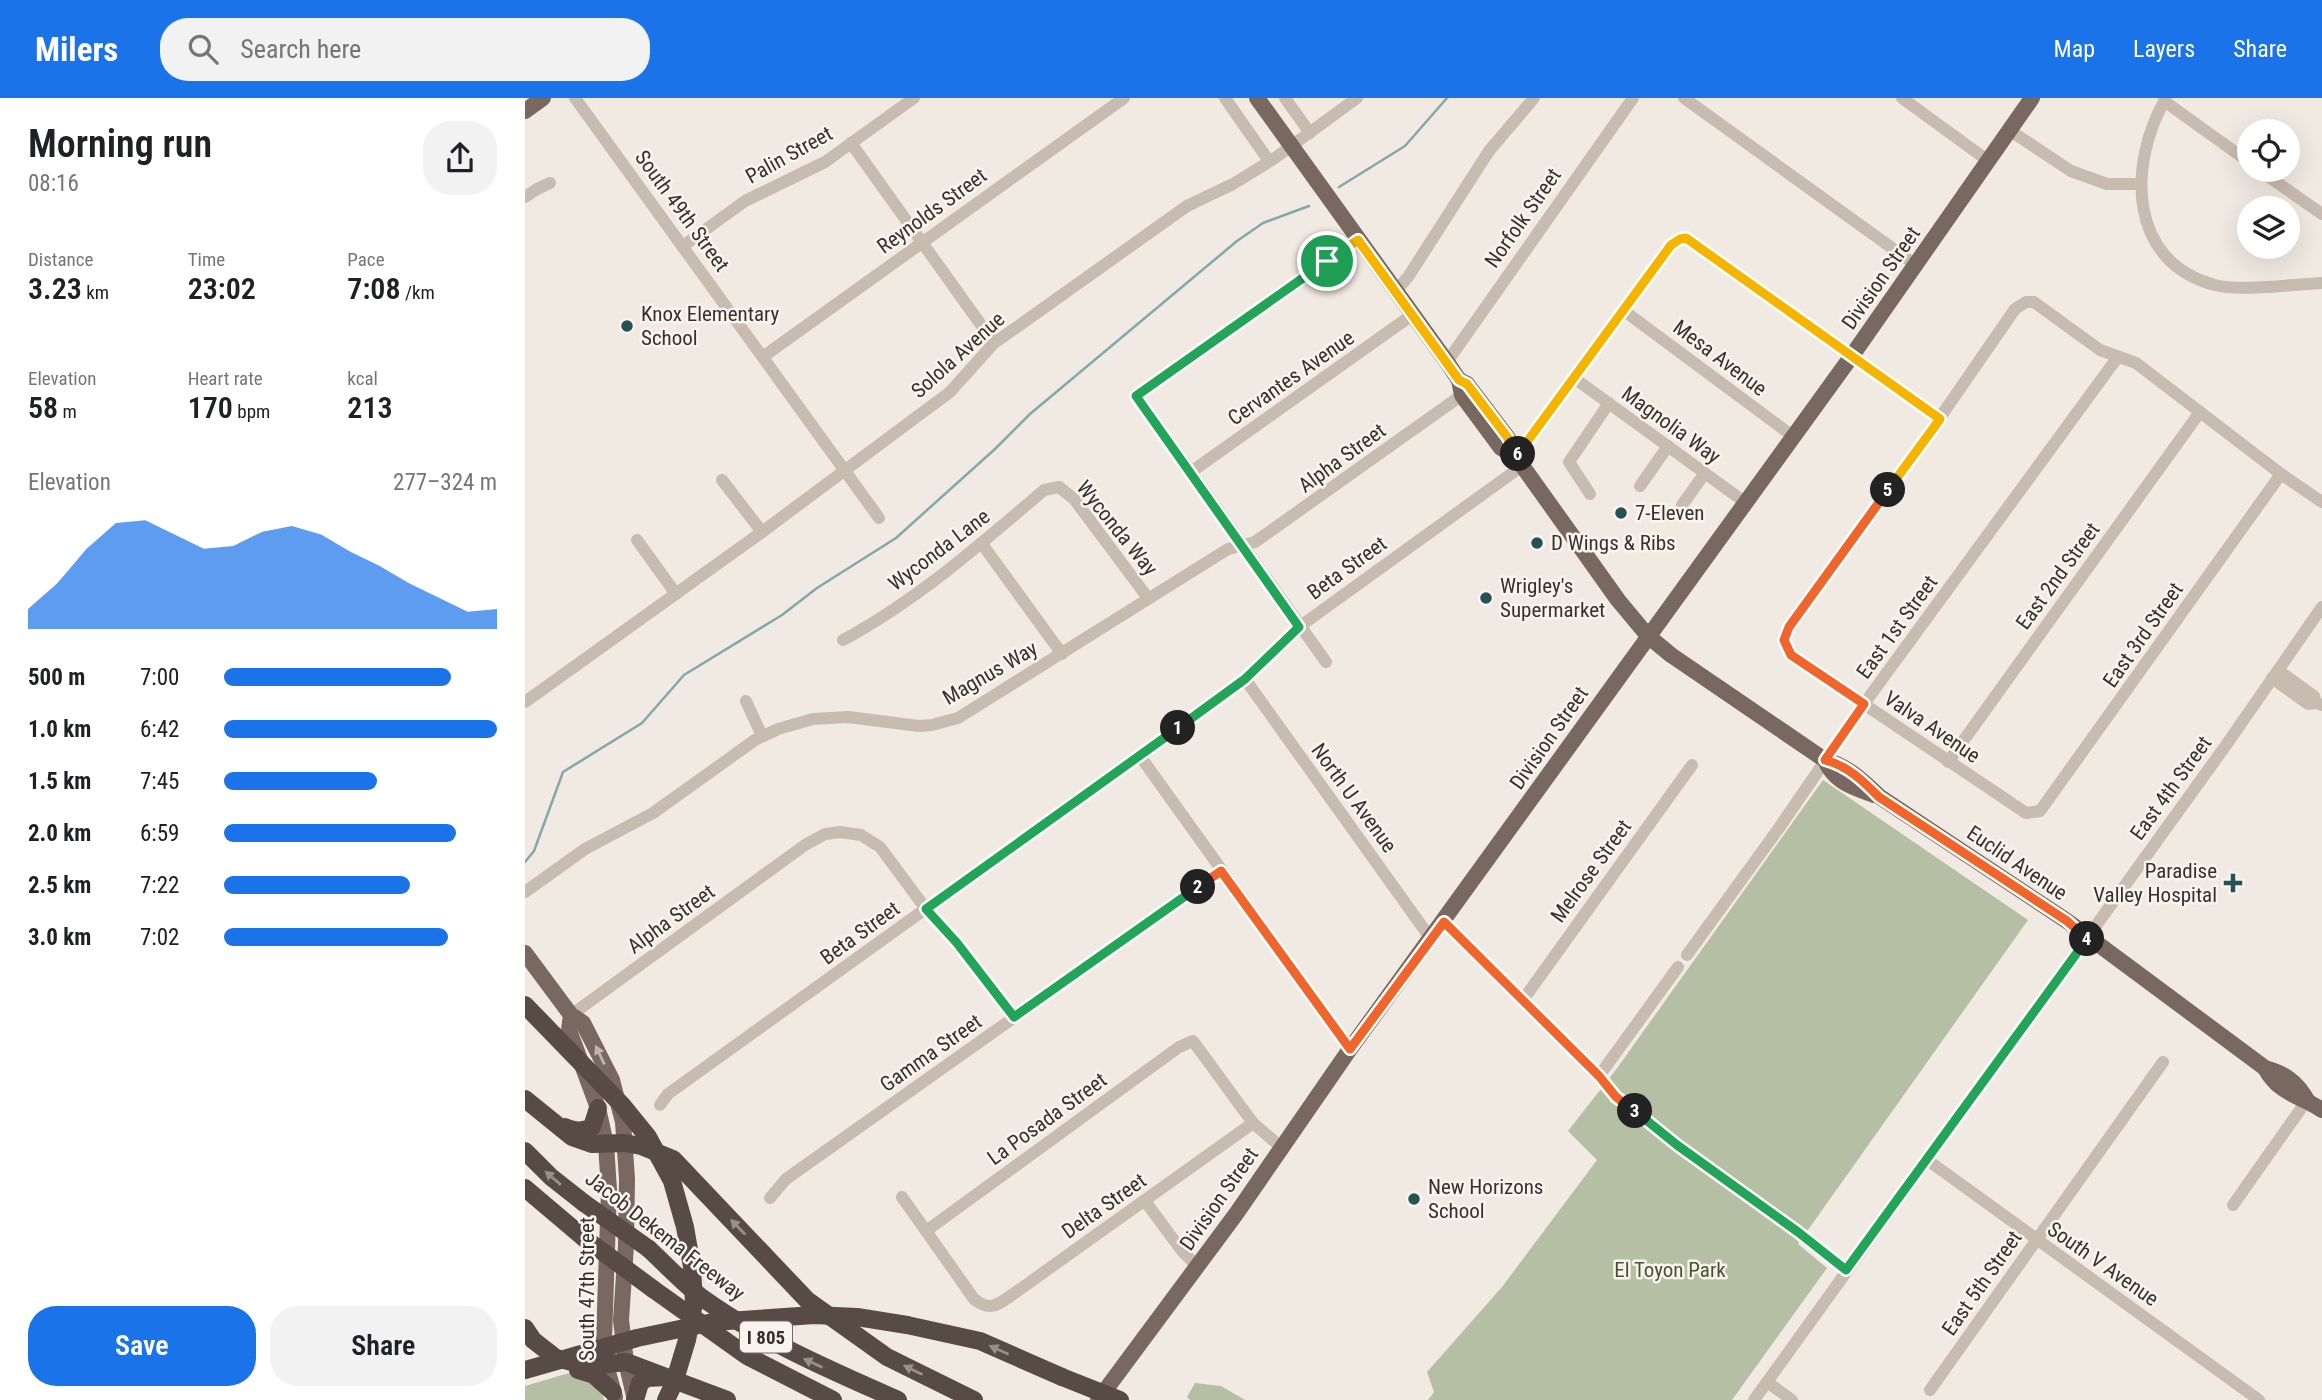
<!DOCTYPE html>
<html lang="en">
<head>
<meta charset="utf-8">
<style>
	:root { --surface:#fff; --page:#f2f2f2; --text:#202124; --muted:#757577; --accent:#1a73e8 }
	body { margin:0; font-family:"Roboto Condensed",sans-serif; background:var(--page); color:var(--text); height:100vh; display:flex; flex-direction:column; font-size:26px; white-space:nowrap }
	* { box-sizing:border-box; margin:0 }
	p { font-size:23px; color:var(--muted) }
	.icon { flex:none; width:38px; height:38px; fill:none; stroke:currentColor; stroke-width:2; stroke-linecap:round; stroke-linejoin:round }
	.map { position:relative; flex:1; overflow:hidden }
	.details { display:flex; flex-direction:column; background:var(--surface); width:525px }
	.details>* { flex:none }
	.fabs { position:absolute; left:1712px; top:21px; display:grid; gap:14px }
	.fabs a { display:grid; place-items:center; width:63px; height:63px; border-radius:50%; background:var(--surface); box-shadow:0 7px 28px #0002; font-size:35px }
	.pin { position:absolute; display:grid; place-items:center; width:60px; height:60px; color:#fff; margin:-30px; border:4px solid #fff; border-radius:50%; box-shadow:0 2px 7px #0007 }
	.km { position:absolute; width:35px; height:35px; margin:-18px; border-radius:50%; background:#222; color:#fff; font-size:19px; line-height:35px; text-align:center }
	.round { display:grid; place-items:center; flex:none; width:74px; height:74px; border-radius:28px; background:var(--page) }
	.summary { display:flex; align-items:center; justify-content:space-between; height:119px; padding:0 28px }
	h1 { font-size:38px; font-weight:600; line-height:52px }
	.stats { display:grid; grid-template-columns:repeat(3,1fr); gap:10px; height:119px; padding:7px 28px }
	.stats div { display:grid; align-content:center }
	.stats b { font-size:30px; font-weight:600 }
	.stats small { font-size:19px; font-weight:400 }
	.stats p { font-size:19px }
	.chart { height:196px; padding:14px 28px }
	.chart p { display:flex; justify-content:space-between }
	.chart svg { width:100%; height:126px; margin-top:7px; fill:var(--accent); opacity:.7 }
	.primary-button { display:flex; gap:14px; margin-top:auto; padding:14px 28px }
	.primary-button a { flex:1; height:80px; border-radius:28px; background:var(--accent); color:#fff; font-size:28px; font-weight:600; line-height:80px; text-align:center }
	.primary-button a+a { background:var(--page); color:var(--text) }
	ul { padding:0 28px; list-style:none; font-size:23px }
	li { display:grid; grid-template-columns:112px 84px 1fr; align-items:center; height:52px }
	li i { height:18px; border-radius:9px; background:var(--accent) }
	header { display:flex; align-items:center; gap:42px; box-sizing:border-box; height:98px; padding:0 35px; background:var(--accent); color:#fff }
	header strong { font-size:33px }
	nav { display:flex; gap:38px; margin-inline-start:auto; font-size:24px }
	.search { width:490px; height:63px; background:var(--page); display:flex; align-items:center; gap:18px; box-sizing:border-box; padding:0 24px; border-radius:28px; color:var(--muted); font-size:26px }
	main { display:flex; flex:1; min-height:0 }
	.map>svg:first-child { display:block }
	.green { fill:#b5bfa4 }
	.lines { fill:none; stroke-linecap:round; stroke-linejoin:round }
	.stream { stroke:#84a8ab; stroke-width:2.5 }
	.minor { stroke:#c8bbaf; stroke-width:12 }
	.major { stroke:#78685f; stroke-width:16 }
	.highway { stroke:#584b45; stroke-width:18 }
	.highway-bridge { stroke:#584b45; stroke-width:18 }
	.oneway { fill:#bfb5ae }
	.oneway2 { fill:#988f89 }
	.split-1-casing { stroke:#fff; stroke-width:14 }
	.split-2-casing { stroke:#fff; stroke-width:14 }
	.split-3-casing { stroke:#fff; stroke-width:14 }
	.split-4-casing { stroke:#fff; stroke-width:14 }
	.split-5-casing { stroke:#fff; stroke-width:14 }
	.split-6-casing { stroke:#fff; stroke-width:14 }
	.split-7-casing { stroke:#fff; stroke-width:14 }
	.split-1 { stroke:#22a559; stroke-width:9 }
	.split-2 { stroke:#22a559; stroke-width:9 }
	.split-3 { stroke:#f0652b; stroke-width:9 }
	.split-4 { stroke:#22a559; stroke-width:9 }
	.split-5 { stroke:#f0652b; stroke-width:9 }
	.split-6 { stroke:#f5b400; stroke-width:9 }
	.split-7 { stroke:#f5b400; stroke-width:9 }
	.poi-dot { fill:#265155; stroke:#f9f4ee; stroke-width:2.5 }
	.labels { text-anchor:middle; stroke-width:5; stroke-linejoin:round; paint-order:stroke }
	.shield { fill:#f9f4ee; stroke:#726b66; stroke-width:2 }
	.shield-label { font-size:19px; font-weight:bold; fill:#38302c }
	.street-label { font-size:21px; fill:#38302c; stroke:#f9f4ee }
	.poi-label { font-size:21px; fill:#38302c; stroke:#f9f4ee; text-anchor:start }
	.park-label { font-size:21px; fill:#475333; stroke:#f9f4ee }
</style>
</head>
<body>
<header>
<strong>Milers</strong>
<div class="search"><svg class="icon" aria-label="search" viewBox="0 0 24 24"><circle cx="10" cy="10" r="6"/><path d="M15 15l6 6"/></svg>Search here</div>
<nav><a>Map</a><a>Layers</a><a>Share</a></nav>
</header>
<main>
<section class="details">
<div class="summary"><div><h1>Morning run</h1><p>08:16</p></div><a class="round"><svg class="icon" aria-label="share" viewBox="0 0 24 24"><path d="M12 15V3M7 8l5-5 5 5M5 13v7h14v-7"/></svg></a></div>
<div class="stats">
<div><p>Distance</p><b>3.23<small> km</small></b></div>
<div><p>Time</p><b>23:02</b></div>
<div><p>Pace</p><b>7:08<small> /km</small></b></div>
</div>
<div class="stats">
<div><p>Elevation</p><b>58<small> m</small></b></div>
<div><p>Heart rate</p><b>170<small> bpm</small></b></div>
<div><p>kcal</p><b>213</b></div>
</div>
<div class="chart"><p><span>Elevation</span>277–324 m</p>
<svg viewBox="0 0 160 44" preserveAspectRatio="none"><path d="M0 44V37L10 28L20 16L30 7L40 6L50 11L60 16L70 15L80 10L90 8L100 11L110 17L120 22L130 28L140 33L150 38L160 37V44z"/></svg>
</div>
<ul>
<li><b>500 m</b>7:00<i style="width:83%"></i></li>
<li><b>1.0 km</b>6:42<i style="width:100%"></i></li>
<li><b>1.5 km</b>7:45<i style="width:56%"></i></li>
<li><b>2.0 km</b>6:59<i style="width:85%"></i></li>
<li><b>2.5 km</b>7:22<i style="width:68%"></i></li>
<li><b>3.0 km</b>7:02<i style="width:82%"></i></li>
</ul>
<div class="primary-button"><a>Save</a><a>Share</a></div>
</section>
<div class="map">
<svg width="1797" height="1302" viewBox="0 0 1797 1302">
	<rect width="100%" height="100%" fill="#f1eae2"/>
	<g class="green">
		<polygon points="1298,682 1503,822 1273,1146 1302,1170 1207,1302 903,1302 909,1294 902,1274 977,1189 1072,1062 1043,1033 1090,973"/>
		<polygon points="44,1275 62,1280 76,1290 79,1302 0,1302 0,1288"/>
		<polygon points="670,1285 696,1288 720,1302 665,1302 662,1299"/>
	</g>
	<g class="lines">
		<g class="stream">
			<polyline points="814,89 880,48 922,0"/>
			<polyline points="0,764 9,753 38,674 117,625 159,577 257,517 292,490 371,440 470,351 505,316 712,143 738,125 784,108"/>
		</g>
		<g class="minor">
			<polyline points="50,0 354,420"/>
			<polyline points="700,0 744,63"/>
			<polyline points="760,0 785,35"/>
			<polyline points="1159,0 1392,168"/>
			<polyline points="1377,0 1462,62"/>
			<path d="M 1641,0 C 1603,65 1602,164 1690,187 C 1715,194 1769,186 1797,185"/>
			<polyline points="1639,3 1724,64"/>
			<polyline points="1484,32 1546,73 1582,86 1616,86"/>
			<polyline points="326,45 469,245"/>
			<polyline points="1734,72 1797,116"/>
			<polyline points="0,99 12,91 25,85"/>
			<polyline points="158,148 220,103 300,64 389,0"/>
			<polyline points="870,194 883,179 964,53 1009,0"/>
			<polyline points="1098,212 1269,339"/>
			<polyline points="239,258 599,0"/>
			<polyline points="922,264 1108,0"/>
			<polyline points="1049,280 1221,405"/>
			<polyline points="991,359 1146,147 1155,141 1161,140 1414,321"/>
			<polyline points="666,374 887,217"/>
			<path d="M 1756,376 L 1515,713 L 1501,715 L 1266,557 C 1259,546 1260,540 1264,529 L 1414,321 L 1490,211 L 1501,204 L 1509,204 L 1575,252 L 1611,265 L 1756,376 L 1797,404"/>
			<polyline points="197,382 237,434"/>
			<polyline points="1115,388 1143,348"/>
			<polyline points="1065,396 1044,364 1084,305"/>
			<polyline points="1157,407 1180,375"/>
			<polyline points="112,442 151,496"/>
			<polyline points="457,446 537,556"/>
			<path d="M 318,542 C 392,502 456,446 519,392 L 534,389 L 549,401 L 623,500"/>
			<polyline points="801,564 612,298 833,142"/>
			<polyline points="1753,572 1789,598 1791,605"/>
			<polyline points="1747,580 1783,606 1791,605 1797,607"/>
			<polyline points="720,581 906,841"/>
			<polyline points="221,603 237,638"/>
			<polyline points="0,604 237,434 425,294 469,245 499,224 662,108 708,86 750,60 832,0"/>
			<polyline points="615,658 825,951"/>
			<polyline points="1423,664 1675,314"/>
			<polyline points="0,794 60,751 128,715 230,642 253,631 288,621 323,619 394,628 407,627 433,620 687,461 703,451 730,444 937,297"/>
			<path d="M 919,824 L 1074,978 C 1117,1029 1178,1066 1232,1104 C 1263,1126 1291,1150 1321,1172"/>
			<polyline points="1162,857 1254,730 1339,606 1592,260"/>
			<polyline points="998,902 1167,667"/>
			<polyline points="46,917 280,747 300,736 315,734 336,737 355,749 401,811 432,845 490,919"/>
			<polyline points="1074,978 1153,869"/>
			<polyline points="135,1007 143,996 720,581 774,529 997,368"/>
			<polyline points="1401,1061 1734,1302"/>
			<path d="M 377,1099 L 449,1201 C 463,1212 470,1209 484,1199 L 728,1025"/>
			<polyline points="245,1100 261,1081 696,773"/>
			<polyline points="620,1103 657,1153 672,1168"/>
			<polyline points="1708,1107 1782,1002"/>
			<polyline points="401,1133 654,949 668,943 728,1025 756,1049"/>
			<polyline points="1242,1284 1267,1302"/>
			<polyline points="1405,1292 1638,964"/>
			<polyline points="1229,1302 1699,650 1797,509"/>
		</g>
		<g class="major">
			<polyline points="732,0 922,264 934,282 937,297 942,304 976,350 991,359"/>
			<polyline points="0,13 18,0"/>
			<path d="M 934,282 L 942,286 L 983,340 L 991,359 L 1093,502 L 1123,538 L 1146,557 L 1300,662 C 1323,668 1338,683 1355,699 L 1542,823 L 1740,970 C 1759,975 1772,984 1782,1002"/>
			<path d="M 1300,662 C 1309,684 1328,689 1349,697"/>
			<polyline points="0,855 46,917 58,925 87,982 98,1024 102,1081 101,1147 96,1222 101,1264 110,1302"/>
			<polyline points="46,917 44,932 73,1010 81,1046 84,1092 79,1242 81,1267 90,1299"/>
			<path d="M 1740,970 C 1755,997 1773,996 1797,1012"/>
			<polyline points="573,1302 711,1116 825,951 1326,259 1507,0"/>
		</g>
		<g class="highway">
			<polyline points="0,1001 47,1039 67,1046 100,1045 116,1048 148,1061 282,1202 362,1259 449,1302"/>
			<path d="M 40,1029 C 50,1033 57,1034 67,1029 L 73,1010"/>
			<polyline points="0,1053 26,1079 59,1105"/>
			<polyline points="0,1090 59,1140"/>
			<path d="M 124,1151 C 141,1167 158,1185 176,1199 C 237,1243 305,1272 373,1302"/>
			<polyline points="128,1191 222,1258 308,1302"/>
			<polyline points="382,1227 455,1243 537,1279"/>
			<polyline points="0,1230 8,1242 31,1260 63,1268 101,1264 202,1302"/>
			<polyline points="53,1272 69,1277 88,1294"/>
			<polyline points="110,1302 115,1285 122,1280 141,1279"/>
			<polyline points="141,1302 149,1285"/>
		</g>
		<g class="highway-bridge">
			<polyline points="0,907 97,1007 123,1039 147,1083 160,1129 167,1169 169,1205 162,1242 149,1285"/>
			<polyline points="59,1105 124,1151"/>
			<polyline points="59,1140 128,1191"/>
			<polyline points="0,1272 112,1240 188,1224 289,1217 332,1219 382,1227"/>
			<polyline points="537,1279 595,1302"/>
		</g>
	</g>
	<defs><path id="oneway-solid" d="M-6-.8H1V-3.2L6.5 0L1 3.2V.8H-6Z" transform="scale(1.75)"/></defs>
	<use class="oneway" href="#oneway-solid" transform="translate(75 957) rotate(-115)"/>
	<g class="oneway2">
		<use href="#oneway-solid" transform="translate(28 1080) rotate(-139)"/>
		<use href="#oneway-solid" transform="translate(213 1129) rotate(-134)"/>
		<use href="#oneway-solid" transform="translate(474 1252) rotate(-156)"/>
		<use href="#oneway-solid" transform="translate(288 1265) rotate(-155)"/>
		<use href="#oneway-solid" transform="translate(388 1272) rotate(-154)"/>
	</g>
	<g class="lines">
		<g class="split-1-casing">
			<polyline id="split-1" points="653,630 720,581 774,529 611,298 802,163"/>
		</g>
		<g class="split-2-casing">
			<polyline id="split-2" points="653,630 401,811 432,845 489,919 673,789"/>
		</g>
		<g class="split-3-casing">
			<polyline id="split-3" points="673,789 696,773 825,951 919,824 1074,978 1091,999 1110,1013"/>
		</g>
		<g class="split-4-casing">
			<polyline id="split-4" points="1110,1013 1152,1047 1273,1134 1321,1172 1562,841"/>
		</g>
		<g class="split-5-casing">
			<path id="split-5" d="M 1363,392 L 1264,529 L 1259,542 L 1266,557 L 1339,606 L 1300,662 C 1323,668 1338,683 1354,699 L 1542,823 L 1562,841"/>
		</g>
		<g class="split-6-casing">
			<polyline id="split-6" points="993,356 1146,147 1155,141 1161,140 1415,321 1363,392"/>
		</g>
		<g class="split-7-casing">
			<polyline id="split-7" points="802,163 833,142 934,282 942,286 983,340 991,359 993,356"/>
		</g>
		<use href="#split-1" class="split-1"/>
		<use href="#split-2" class="split-2"/>
		<use href="#split-3" class="split-3"/>
		<use href="#split-4" class="split-4"/>
		<use href="#split-5" class="split-5"/>
		<use href="#split-6" class="split-6"/>
		<use href="#split-7" class="split-7"/>
	</g>
	<g class="poi-dot">
		<circle cx="102" cy="228" r="7"/>
		<circle cx="1096" cy="415" r="7"/>
		<circle cx="1012" cy="445" r="7"/>
		<circle cx="961" cy="500" r="7"/>
		<path d="M1704.5 774.5h7v7h7v7h-7v7h-7v-7h-7v-7h7z"/>
		<circle cx="889" cy="1101" r="7"/>
	</g>
	<g class="labels">
		<rect class="shield" x="215" y="1223.5" width="52" height="31" rx="5"/>
		<g class="shield-label">
			<text x="241" y="1246">I 805</text>
		</g>
		<g class="street-label">
			<text transform="translate(264 57) rotate(-29)" y="7">Palin Street</text>
			<text transform="translate(157 113) rotate(54)" y="7">South 49th Street</text>
			<text transform="translate(407 113) rotate(-36)" y="7">Reynolds Street</text>
			<text transform="translate(998 120) rotate(-55)" y="7">Norfolk Street</text>
			<text transform="translate(1356 180) rotate(-55)" y="7">Division Street</text>
			<text transform="translate(433 257) rotate(-42)" y="7">Solola Avenue</text>
			<text transform="translate(1195 260) rotate(37)" y="7">Mesa Avenue</text>
			<text transform="translate(766 280) rotate(-35)" y="7">Cervantes Avenue</text>
			<text transform="translate(1146 327) rotate(36)" y="7">Magnolia Way</text>
			<text transform="translate(817 360) rotate(-36)" y="7">Alpha Street</text>
			<text transform="translate(592 430) rotate(51)" y="7">Wyconda Way</text>
			<text transform="translate(414 452) rotate(-37)" y="7">Wyconda Lane</text>
			<text transform="translate(822 470) rotate(-36)" y="7">Beta Street</text>
			<text transform="translate(1533 478) rotate(-54)" y="7">East 2nd Street</text>
			<text transform="translate(1372 529) rotate(-54)" y="7">East 1st Street</text>
			<text transform="translate(1618 537) rotate(-55)" y="7">East 3rd Street</text>
			<text transform="translate(465 575) rotate(-30)" y="7">Magnus Way</text>
			<text transform="translate(1407 629) rotate(34)" y="7">Valva Avenue</text>
			<text transform="translate(1024 640) rotate(-55)" y="7">Division Street</text>
			<text transform="translate(1646 690) rotate(-54)" y="7">East 4th Street</text>
			<text transform="translate(829 700) rotate(54)" y="7">North U Avenue</text>
			<text transform="translate(1492 765) rotate(34)" y="7">Euclid Avenue</text>
			<text transform="translate(1066 773) rotate(-54)" y="7">Melrose Street</text>
			<text transform="translate(146 821) rotate(-36)" y="7">Alpha Street</text>
			<text transform="translate(335 835) rotate(-36)" y="7">Beta Street</text>
			<text transform="translate(406 955) rotate(-35)" y="7">Gamma Street</text>
			<text transform="translate(522 1021) rotate(-36)" y="7">La Posada Street</text>
			<text transform="translate(694 1101) rotate(-55)" y="7">Division Street</text>
			<text transform="translate(579 1108) rotate(-35)" y="7">Delta Street</text>
			<text transform="translate(140 1138) rotate(38)" y="7">Jacob Dekema Freeway</text>
			<text transform="translate(1578 1166) rotate(35)" y="7">South V Avenue</text>
			<text transform="translate(1457 1185) rotate(-55)" y="7">East 5th Street</text>
			<text transform="translate(62 1191) rotate(-90)" y="7">South 47th Street</text>
		</g>
		<g class="poi-label">
			<text x="116" y="223">Knox Elementary<tspan x="116" dy="24">School</tspan></text>
			<text x="1110" y="422">7-Eleven</text>
			<text x="1026" y="452">D Wings &amp; Ribs</text>
			<text x="975" y="495">Wrigley's<tspan x="975" dy="24">Supermarket</tspan></text>
			<text x="1692" y="780" text-anchor="end">Paradise<tspan x="1692" dy="24">Valley Hospital</tspan></text>
			<text x="903" y="1096">New Horizons<tspan x="903" dy="24">School</tspan></text>
		</g>
		<g class="park-label">
			<text x="1145" y="1179">El Toyon Park</text>
		</g>
	</g>
</svg>
<div class="fabs">
<a><svg class="icon" aria-label="locate" viewBox="0 0 24 24"><circle cx="12" cy="12" r="6"/><path d="M12 2v4M12 18v4M2 12h4M18 12h4"/></svg></a>
<a><svg class="icon" aria-label="layers" viewBox="0 0 24 24"><path d="M12 4l9 5-9 5-9-5zM3 14l9 5 9-5"/></svg></a>
</div>
<div class="pin" style="left:802px;top:163px;background:#1e9e55"><svg class="icon" aria-label="arrive" viewBox="0 0 24 24"><path d="M6 21V4h12l-3 4 3 4H6"/></svg></div>
<b class="km" style="left:653px;top:630px">1</b>
<b class="km" style="left:673px;top:789px">2</b>
<b class="km" style="left:1110px;top:1013px">3</b>
<b class="km" style="left:1562px;top:841px">4</b>
<b class="km" style="left:1363px;top:392px">5</b>
<b class="km" style="left:993px;top:356px">6</b>
</div>
</main>
</body>
</html>
